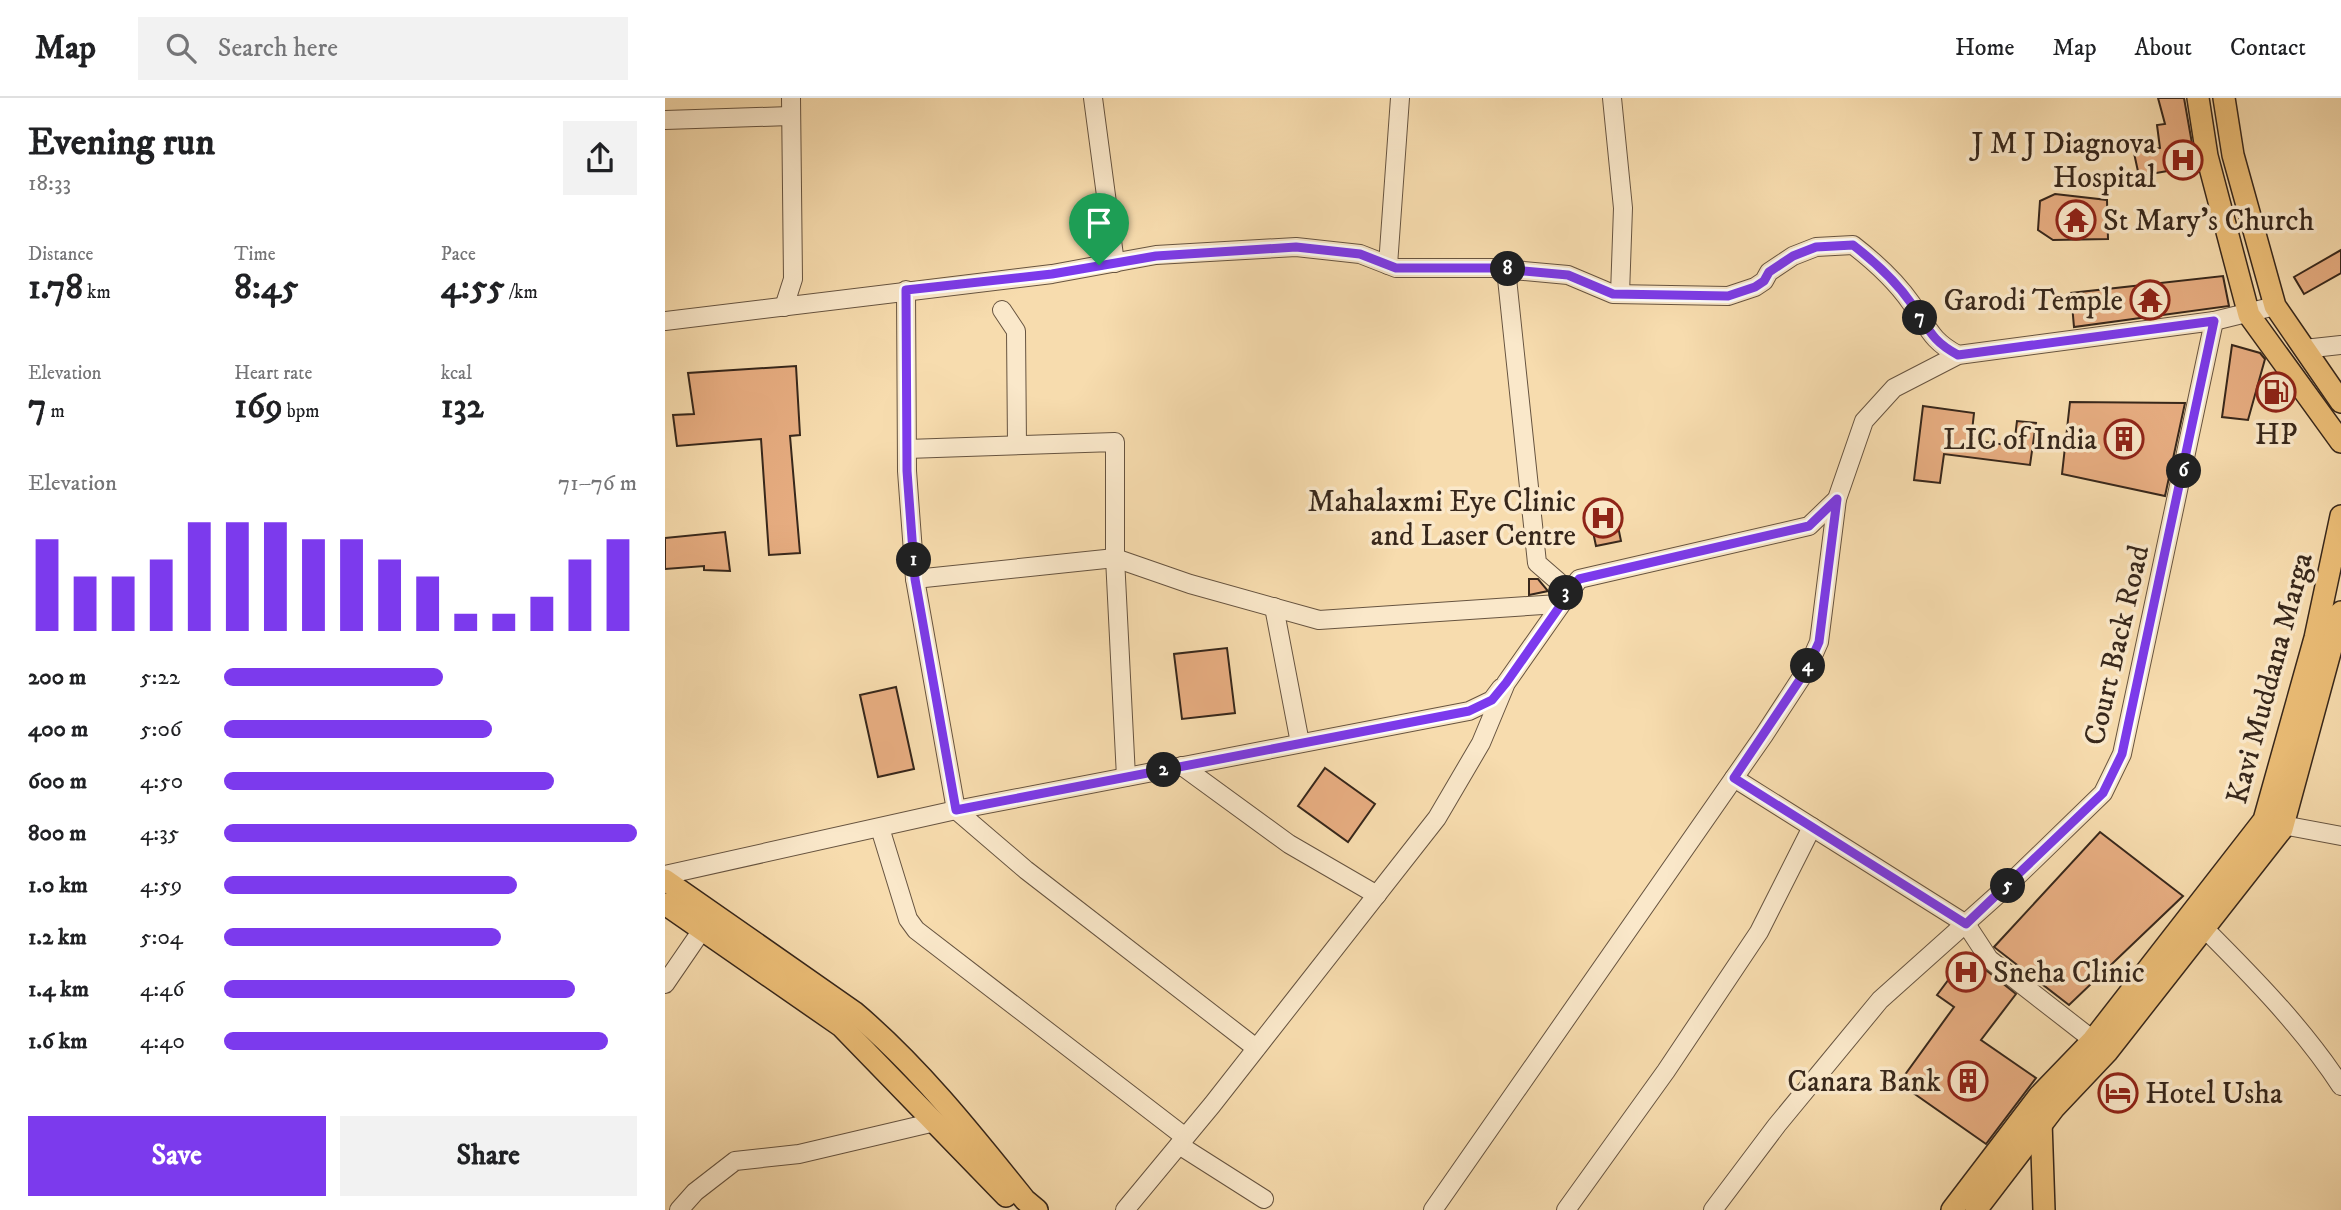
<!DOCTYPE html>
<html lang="en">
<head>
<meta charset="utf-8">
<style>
	:root { --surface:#fff; --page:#f2f2f2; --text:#202124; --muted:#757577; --line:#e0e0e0; --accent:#7c3aed }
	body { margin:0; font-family:"IM FELL DW Pica",serif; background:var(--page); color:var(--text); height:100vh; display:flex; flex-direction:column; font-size:26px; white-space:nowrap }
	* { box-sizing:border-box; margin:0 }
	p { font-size:23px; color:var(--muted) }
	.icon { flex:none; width:38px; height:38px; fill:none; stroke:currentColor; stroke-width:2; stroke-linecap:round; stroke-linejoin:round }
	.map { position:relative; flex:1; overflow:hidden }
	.side { display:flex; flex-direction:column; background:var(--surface); width:665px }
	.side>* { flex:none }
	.pin { position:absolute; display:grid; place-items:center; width:60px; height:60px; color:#fff; margin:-72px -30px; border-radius:50% 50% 50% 0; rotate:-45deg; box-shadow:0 0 7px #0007 }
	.pin .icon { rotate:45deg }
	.km { position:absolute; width:35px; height:35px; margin:-18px; border-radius:50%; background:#222; color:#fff; font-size:19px; line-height:35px; text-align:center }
	.round { display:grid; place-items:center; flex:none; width:74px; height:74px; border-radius:0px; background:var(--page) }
	.summary { display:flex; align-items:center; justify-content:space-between; height:119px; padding:0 28px }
	h1 { font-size:38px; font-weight:700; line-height:52px }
	.stats { display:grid; grid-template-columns:repeat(3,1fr); gap:10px; height:119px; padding:7px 28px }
	.stats div { display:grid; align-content:center }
	.stats b { font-size:35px; font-weight:700 }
	.stats small { font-size:19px; font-weight:400 }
	.stats p { font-size:19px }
	.chart { height:196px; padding:14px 28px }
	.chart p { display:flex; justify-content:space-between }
	.chart svg { width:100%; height:126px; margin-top:7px; stroke:var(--accent); stroke-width:6 }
	.primary-button { display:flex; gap:14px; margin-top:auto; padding:14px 28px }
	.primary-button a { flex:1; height:80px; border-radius:0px; background:var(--accent); color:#fff; font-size:28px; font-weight:700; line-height:80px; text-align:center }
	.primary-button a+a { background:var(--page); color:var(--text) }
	ul { padding:0 28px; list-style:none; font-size:23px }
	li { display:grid; grid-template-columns:112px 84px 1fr; align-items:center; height:52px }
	li i { height:18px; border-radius:9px; background:var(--accent) }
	header { display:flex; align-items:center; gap:42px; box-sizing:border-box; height:98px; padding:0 35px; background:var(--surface); border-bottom:2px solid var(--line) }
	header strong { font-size:33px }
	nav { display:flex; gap:38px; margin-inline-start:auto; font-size:24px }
	.search { width:490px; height:63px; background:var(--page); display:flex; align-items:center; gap:18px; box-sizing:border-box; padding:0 24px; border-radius:0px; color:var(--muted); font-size:26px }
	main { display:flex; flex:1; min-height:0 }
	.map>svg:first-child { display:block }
	.building { fill:#e7ad81; stroke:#37271b; stroke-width:2 }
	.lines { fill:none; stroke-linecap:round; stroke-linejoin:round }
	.minor-casing { stroke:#675440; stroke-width:20 }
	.major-casing { stroke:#37271b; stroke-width:24 }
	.minor { stroke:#fae8ca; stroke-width:18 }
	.major { stroke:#ecbe77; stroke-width:21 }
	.route-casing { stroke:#fff; stroke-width:14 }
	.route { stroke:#7c3aed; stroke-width:9 }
	.labels { text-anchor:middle; stroke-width:7; stroke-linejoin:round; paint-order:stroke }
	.poi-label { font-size:30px; fill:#37271b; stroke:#fae8ca; text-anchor:end }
	.street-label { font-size:30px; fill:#37271b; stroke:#fae8ca }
</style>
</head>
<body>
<header>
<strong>Map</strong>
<div class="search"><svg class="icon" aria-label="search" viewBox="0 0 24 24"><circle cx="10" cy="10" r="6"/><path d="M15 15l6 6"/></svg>Search here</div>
<nav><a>Home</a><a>Map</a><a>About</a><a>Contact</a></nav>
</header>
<main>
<section class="side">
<div class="summary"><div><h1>Evening run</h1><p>18:33</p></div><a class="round"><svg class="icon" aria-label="share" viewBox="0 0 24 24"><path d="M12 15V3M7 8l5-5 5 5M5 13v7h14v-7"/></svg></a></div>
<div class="stats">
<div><p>Distance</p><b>1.78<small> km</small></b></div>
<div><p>Time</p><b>8:45</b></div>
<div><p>Pace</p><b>4:55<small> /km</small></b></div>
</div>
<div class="stats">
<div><p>Elevation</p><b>7<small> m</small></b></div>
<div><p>Heart rate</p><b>169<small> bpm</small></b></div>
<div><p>kcal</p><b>132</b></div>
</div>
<div class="chart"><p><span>Elevation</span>71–76 m</p>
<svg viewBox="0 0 160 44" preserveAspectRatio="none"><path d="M5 44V12M15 44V25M25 44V25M35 44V19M45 44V6M55 44V6M65 44V6M75 44V12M85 44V12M95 44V19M105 44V25M115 44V38M125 44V38M135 44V32M145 44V19M155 44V12"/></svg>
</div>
<ul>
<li><b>200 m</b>5:22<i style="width:53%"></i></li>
<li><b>400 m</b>5:06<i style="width:65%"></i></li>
<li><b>600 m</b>4:50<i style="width:80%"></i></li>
<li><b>800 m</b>4:35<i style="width:100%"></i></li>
<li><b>1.0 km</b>4:59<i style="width:71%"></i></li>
<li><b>1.2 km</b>5:04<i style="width:67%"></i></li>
<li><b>1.4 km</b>4:46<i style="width:85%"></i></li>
<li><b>1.6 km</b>4:40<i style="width:93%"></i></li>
</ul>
<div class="primary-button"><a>Save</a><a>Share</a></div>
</section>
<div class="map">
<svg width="1676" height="1112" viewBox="0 0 1676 1112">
	<rect width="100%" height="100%" fill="#f7dcae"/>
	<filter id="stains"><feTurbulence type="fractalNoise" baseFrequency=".00286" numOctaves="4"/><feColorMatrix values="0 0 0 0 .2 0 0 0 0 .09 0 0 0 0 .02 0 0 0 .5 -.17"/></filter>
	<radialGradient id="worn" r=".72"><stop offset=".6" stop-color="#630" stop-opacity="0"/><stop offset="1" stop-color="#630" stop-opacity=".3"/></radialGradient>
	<g class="building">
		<polygon points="1493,0 1519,0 1531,68 1474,78 1469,55 1495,50 1492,27 1500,26"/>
		<polygon points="1390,96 1442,102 1443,141 1388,142 1373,132 1375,103"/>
		<polygon points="1676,152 1676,175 1639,196 1629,179"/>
		<polygon points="1558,178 1564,208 1409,229 1406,195"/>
		<polygon points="1567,247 1595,255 1600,261 1583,322 1557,319"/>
		<polygon points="131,268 135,337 125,338 135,455 104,457 96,341 12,348 8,317 29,316 23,275"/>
		<polygon points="1405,304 1520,305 1500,398 1397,376"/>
		<polygon points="1258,308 1309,315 1306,342 1349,348 1352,323 1371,325 1365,367 1279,356 1275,385 1249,382"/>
		<polygon points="948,404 956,443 931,448 923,410"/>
		<polygon points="60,434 65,473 39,472 39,468 0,471 0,440"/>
		<polygon points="864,481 873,481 883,493 864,497"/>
		<polygon points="562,550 570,615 517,621 509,556"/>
		<polygon points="231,589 249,671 213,679 195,597"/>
		<polygon points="660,670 710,706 683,744 633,708"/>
		<polygon points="1435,734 1518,798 1404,907 1329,849"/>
		<polygon points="1302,857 1351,896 1316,942 1371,980 1321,1046 1234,985 1289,909 1272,897"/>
	</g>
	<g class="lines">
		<g class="minor-casing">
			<g id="minor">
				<polyline points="428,0 450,165"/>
				<polyline points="947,0 958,110 955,196"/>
				<polyline points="0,22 125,18"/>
				<polyline points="723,167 735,0"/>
				<polyline points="841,171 872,465 903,492"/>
				<polyline points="241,192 242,373 250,481 291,712 361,772 591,950"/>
				<polyline points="119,209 128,181 126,0"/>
				<polyline points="337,212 351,233 352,347"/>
				<path d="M 0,223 L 387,176 L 491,157 L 631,149 L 695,156 L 731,170 L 827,170 L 903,177 L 948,196 L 1063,198 L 1090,189 L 1099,183 L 1104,174 L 1128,158 L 1151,149 L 1188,147 C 1210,164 1230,182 1246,205 C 1264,230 1265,242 1293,257"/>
				<polyline points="1639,251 1676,247"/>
				<polyline points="242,351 450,344 450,460 461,679"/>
				<polyline points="250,481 450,460 525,486 654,522 893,506"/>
				<polyline points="609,509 635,645"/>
				<polyline points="517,668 624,746 712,797"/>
				<polyline points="1069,680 1301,826 1324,861 1428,942"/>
				<polyline points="1618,727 1676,738"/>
				<polyline points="215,730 243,821 251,832 520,1039"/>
				<polyline points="0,777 291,712 804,613 827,602 836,590"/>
				<path d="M 1540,831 C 1589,880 1638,930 1676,988"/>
				<polyline points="0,886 37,832"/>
				<polyline points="514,1047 599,1101"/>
				<polyline points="14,1112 30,1094 70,1063 134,1056 270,1024"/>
				<polyline points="460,1112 547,1007 772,720 816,645 841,585 914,481 1144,428 1172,401 1199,323 1229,290 1293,257 1549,223 1610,208"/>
				<polyline points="768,1112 1099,637 1142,571 1154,544 1172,401"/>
				<polyline points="901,1112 1001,973 1094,834 1147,729"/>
				<polyline points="1048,1112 1112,1027 1215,902 1339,791 1438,695 1457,656 1549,223"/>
			</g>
		</g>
		<g class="major-casing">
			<g id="major">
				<polyline points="1533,0 1542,58 1584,217 1676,344"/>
				<polyline points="1559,0 1568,57 1610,208 1676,304"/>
				<path d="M 0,782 L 189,914 C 254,969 307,1036 360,1102 L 372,1112"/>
				<polyline points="0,806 176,928 341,1098"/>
				<polyline points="1376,1023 1379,1112"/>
				<polyline points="1287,1112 1374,998 1428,942 1599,722 1650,540 1676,418"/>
				<polyline points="1311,1112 1389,1010 1442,954 1617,731 1676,514"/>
			</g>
		</g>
		<use href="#minor" class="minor"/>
		<use href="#major" class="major"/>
	</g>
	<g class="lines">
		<g class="route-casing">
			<path id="route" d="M 1188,147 C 1210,164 1230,182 1246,205 C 1264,230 1265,242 1293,257 L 1549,223 L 1457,656 L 1438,695 L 1301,826 L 1069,680 L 1142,571 L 1154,544 L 1172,401 L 1144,428 L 914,481 L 841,585 L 827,602 L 804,613 L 291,712 L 250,481 L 242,373 L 241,192 L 387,176 L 491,158 L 631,149 L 695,156 L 731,170 L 827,170 L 903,177 L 948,196 L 1063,198 L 1090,189 L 1099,183 L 1104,174 L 1128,158 L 1151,149 Z"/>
		</g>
		<use href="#route" class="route"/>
	</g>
	<defs>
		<g id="hospital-ring" transform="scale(2.0125)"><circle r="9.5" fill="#fae8ca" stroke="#8f2418" stroke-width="1.5"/><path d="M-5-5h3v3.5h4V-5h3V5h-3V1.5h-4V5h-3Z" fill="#8f2418"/></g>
		<g id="temple-ring" transform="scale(2.0125)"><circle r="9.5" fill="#fae8ca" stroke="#8f2418" stroke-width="1.5"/><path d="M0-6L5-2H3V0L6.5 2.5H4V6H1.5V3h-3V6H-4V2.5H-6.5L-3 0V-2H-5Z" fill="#8f2418"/></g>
		<g id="fuel-ring" transform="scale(2.0125)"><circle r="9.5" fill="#fae8ca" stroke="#8f2418" stroke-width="1.5"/><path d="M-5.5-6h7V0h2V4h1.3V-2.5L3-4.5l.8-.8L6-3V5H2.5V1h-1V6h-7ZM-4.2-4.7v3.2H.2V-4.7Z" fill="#8f2418"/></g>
		<g id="building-ring" transform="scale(2.0125)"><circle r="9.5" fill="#fae8ca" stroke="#8f2418" stroke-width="1.5"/><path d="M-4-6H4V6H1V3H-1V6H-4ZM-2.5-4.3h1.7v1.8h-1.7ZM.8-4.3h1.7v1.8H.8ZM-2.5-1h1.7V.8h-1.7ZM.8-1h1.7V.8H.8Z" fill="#8f2418"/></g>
		<g id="hotel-ring" transform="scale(2.0125)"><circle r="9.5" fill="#fae8ca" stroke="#8f2418" stroke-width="1.5"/><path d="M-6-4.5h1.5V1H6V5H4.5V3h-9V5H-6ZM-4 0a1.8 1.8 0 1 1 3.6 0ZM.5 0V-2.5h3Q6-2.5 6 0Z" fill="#8f2418"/></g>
	</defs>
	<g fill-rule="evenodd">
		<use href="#hospital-ring" x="1518" y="62"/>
		<use href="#temple-ring" x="1411" y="122"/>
		<use href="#temple-ring" x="1485" y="202"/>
		<use href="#fuel-ring" x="1611" y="294"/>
		<use href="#building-ring" x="1459" y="341"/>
		<use href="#hospital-ring" x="938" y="420"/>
		<use href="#hospital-ring" x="1301" y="874"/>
		<use href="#building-ring" x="1303" y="983"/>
		<use href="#hotel-ring" x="1453" y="995"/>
	</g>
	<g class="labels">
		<g class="poi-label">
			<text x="1491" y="55">J M J Diagnova<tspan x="1491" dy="34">Hospital</tspan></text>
			<text x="1438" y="132" text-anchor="start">St Mary's Church</text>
			<text x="1458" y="212">Garodi Temple</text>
			<text x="1611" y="346" text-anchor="middle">HP</text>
			<text x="1432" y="351">LIC of India</text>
			<text x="911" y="413">Mahalaxmi Eye Clinic<tspan x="911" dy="34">and Laser Centre</tspan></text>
			<text x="1328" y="884" text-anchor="start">Sneha Clinic</text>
			<text x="1276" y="993">Canara Bank</text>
			<text x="1480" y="1005" text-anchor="start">Hotel Usha</text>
		</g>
		<g class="street-label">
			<text transform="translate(1451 547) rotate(-77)" y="10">Court Back Road</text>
			<text transform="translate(1604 580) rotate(-75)" y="10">Kavi Muddana Marga</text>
		</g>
	</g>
	<rect width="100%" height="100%" filter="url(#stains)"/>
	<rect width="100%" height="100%" fill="url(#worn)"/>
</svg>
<div class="pin" style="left:434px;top:167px;background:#1e9e55"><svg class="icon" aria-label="arrive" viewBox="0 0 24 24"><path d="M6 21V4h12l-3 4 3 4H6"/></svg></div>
<b class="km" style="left:249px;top:462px">1</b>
<b class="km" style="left:499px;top:672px">2</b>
<b class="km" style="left:901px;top:495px">3</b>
<b class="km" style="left:1143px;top:568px">4</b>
<b class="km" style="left:1343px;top:788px">5</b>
<b class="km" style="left:1519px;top:373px">6</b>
<b class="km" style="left:1255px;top:220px">7</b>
<b class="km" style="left:843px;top:171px">8</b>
</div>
</main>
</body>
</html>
